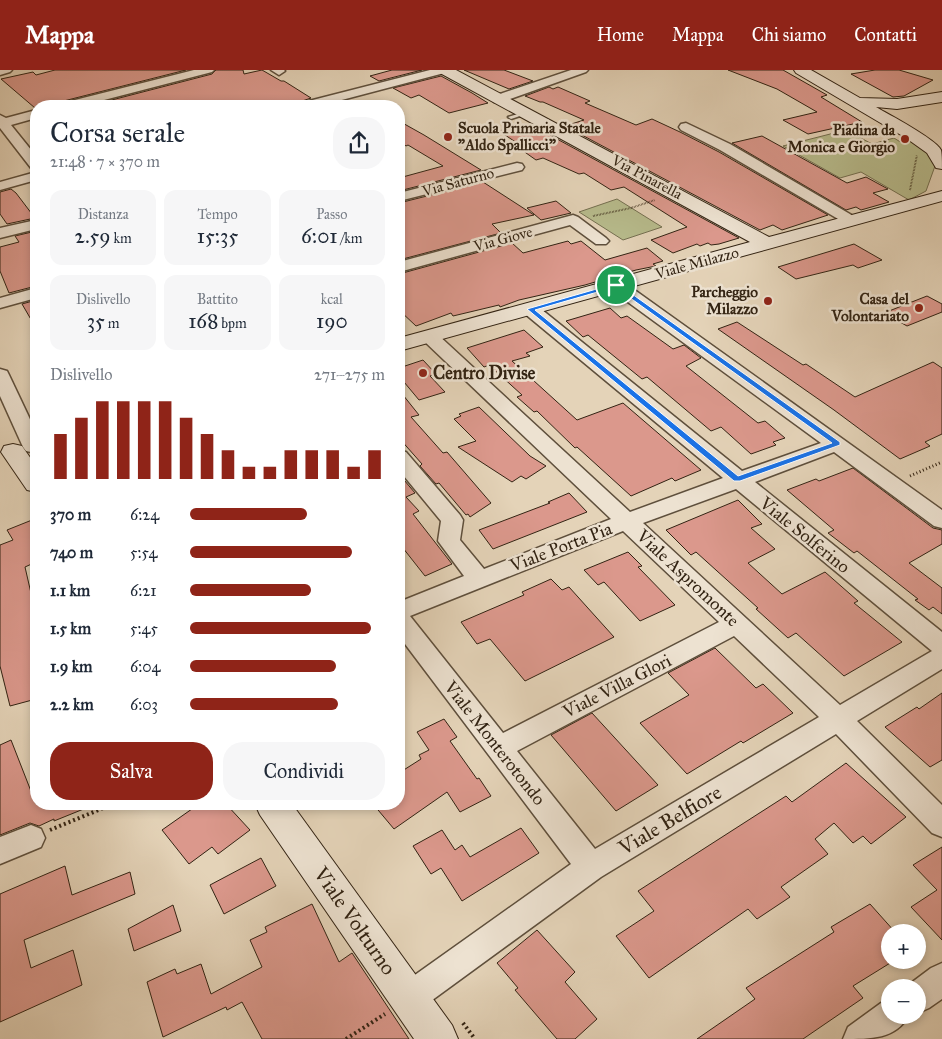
<!DOCTYPE html>
<html lang="it">
<head>
<meta charset="utf-8">
<style>
	:root { --surface:#fff; --page:#f6f6f7; --text:#1f2937; --muted:#747a83; --accent:#8f2418 }
	body { margin:0; font-family:"IM FELL Great Primer",serif; background:var(--page); color:var(--text); height:100vh; display:flex; flex-direction:column; font-size:19px; white-space:nowrap }
	* { box-sizing:border-box; margin:0 }
	p { font-size:16px; color:var(--muted) }
	.icon { flex:none; width:28px; height:28px; fill:none; stroke:currentColor; stroke-width:2; stroke-linecap:round; stroke-linejoin:round }
	.map { position:relative; flex:1; overflow:hidden }
	.panel { position:absolute; left:30px; top:30px; width:375px; height:710px; display:flex; flex-direction:column; background:var(--surface); border-radius:20px; box-shadow:0 2px 8px #0003 }
	.panel>* { flex:none }
	.controls { position:absolute; left:881px; top:854px; display:grid; gap:10px }
	.controls a { display:grid; place-items:center; width:45px; height:45px; border-radius:50%; background:var(--surface); box-shadow:0 2px 8px #0003; font-size:25px }
	.pin { position:absolute; display:grid; place-items:center; width:42px; height:42px; color:#fff; margin:-21px; border:2px solid #fff; border-radius:50%; box-shadow:0 1px 5px #0007 }
	.round { display:grid; place-items:center; flex:none; width:52px; height:52px; border-radius:20px; background:var(--page) }
	.head { display:flex; align-items:center; justify-content:space-between; height:85px; padding:0 20px }
	h1 { font-size:28px; font-weight:600; line-height:38px }
	.stats { display:grid; grid-template-columns:repeat(3,1fr); gap:8px; height:85px; padding:5px 20px }
	.stats div { display:grid; align-content:center; border-radius:12px; background:var(--page); text-align:center }
	.stats b { font-size:21px; font-weight:600 }
	.stats small { font-size:14px; font-weight:400 }
	.stats p { font-size:14px }
	.chart { height:140px; padding:10px 20px }
	.chart p { display:flex; justify-content:space-between }
	.chart svg { width:100%; height:90px; margin-top:5px; stroke:var(--accent); stroke-width:6 }
	.cta { display:flex; gap:10px; margin-top:auto; padding:10px 20px }
	.cta a { flex:1; height:58px; border-radius:20px; background:var(--accent); color:#fff; font-size:20px; font-weight:600; line-height:58px; text-align:center }
	.cta a+a { background:var(--page); color:var(--text) }
	ul { padding:0 20px; list-style:none; font-size:16px }
	li { display:grid; grid-template-columns:80px 60px 1fr; align-items:center; height:38px }
	li i { height:12px; border-radius:6px; background:var(--accent) }
	header { display:flex; align-items:center; gap:30px; box-sizing:border-box; height:70px; padding:0 25px; background:var(--accent); color:#fff }
	header strong { font-size:24px }
	nav { display:flex; gap:28px; margin-inline-start:auto; font-size:18px }
	.map>svg:first-child { display:block }
	.green { fill:#b7bb8c; stroke:#746f50 }
	.building { fill:#db988c; stroke:#322313 }
	.lines { fill:none; stroke-linecap:round; stroke-linejoin:round }
	.lane-casing { stroke:#5e4f3c; stroke-width:3 }
	.street-casing { stroke:#5e4f3c; stroke-width:3 }
	.secondary-casing { stroke:#322313; stroke-width:2 }
	.path-far2 { stroke:#322313; stroke-width:2; stroke-dasharray:0.5 1; stroke-linecap:butt }
	.path-far1 { stroke:#322313; stroke-width:3; stroke-dasharray:1 2.5; stroke-linecap:butt }
	.path { stroke:#322313; stroke-width:4; stroke-dasharray:2 3; stroke-linecap:butt }
	.lane { fill:#ede2d1; fill-rule:evenodd }
	.street { fill:#ede2d1; fill-rule:evenodd }
	.secondary { fill:#ede2d1; fill-rule:evenodd }
	.route { fill:#1a73e8; stroke:#fff; fill-rule:evenodd }
	.poi-dot { fill:#8f2418; stroke:#ede2d1; stroke-width:2 }
	.labels { text-anchor:middle; stroke-width:5; stroke-linejoin:round; paint-order:stroke }
	.far-poi-label { font-size:15px; font-weight:bold; fill:#322313; stroke:#ede2d1; text-anchor:end }
	.far-street-label { font-size:15px; fill:#322313; stroke:#ede2d1 }
	.poi-label { font-size:18px; font-weight:bold; fill:#322313; stroke:#ede2d1; text-anchor:start }
	.street-label { font-size:18px; fill:#322313; stroke:#ede2d1 }
	.near-street-label { font-size:21px; fill:#322313; stroke:#ede2d1 }
</style>
</head>
<body>
<header>
<strong>Mappa</strong>
<nav><a>Home</a><a>Mappa</a><a>Chi siamo</a><a>Contatti</a></nav>
</header>
<div class="map">
<svg width="942" height="969" viewBox="0 0 942 969">
	<rect width="100%" height="100%" fill="#e4d3b8"/>
	<filter id="stains"><feTurbulence type="fractalNoise" baseFrequency=".004" numOctaves="4"/><feColorMatrix values="0 0 0 0 .2 0 0 0 0 .09 0 0 0 0 .02 0 0 0 .5 -.17"/></filter>
	<radialGradient id="worn" r=".72"><stop offset=".6" stop-color="#630" stop-opacity="0"/><stop offset="1" stop-color="#630" stop-opacity=".3"/></radialGradient>
	<g class="green">
		<polygon points="846,60 872,74 894,68 902,73 914,70 924,78 935,96 926,121 909,130 861,102 840,108 783,76"/>
		<polygon points="617,129 662,157 623,170 579,142"/>
	</g>
	<g class="building">
		<polygon points="55,0 186,0 44,36 36,36 35,38 1,9 33,2 36,5"/>
		<polygon points="216,0 243,0 244,4 262,0 281,11 284,11 311,28 288,36 110,36 104,32 212,4"/>
		<polygon points="392,0 422,0 379,11 370,6"/>
		<polygon points="464,0 504,0 533,11 509,19"/>
		<polygon points="728,0 783,0 827,25 821,27 862,52 808,64 783,50 817,42 777,19"/>
		<polygon points="875,0 899,0 933,10 904,26 893,27 851,4"/>
		<polygon points="441,6 472,23 488,33 449,43 419,25 411,28 393,18"/>
		<polygon points="549,17 553,19 558,17 590,31 585,33 636,55 652,49 680,62 719,82 828,145 782,160 773,155 760,160 565,56 584,50 543,32 540,32 525,26"/>
		<polygon points="399,51 424,65 481,100 399,121 399,108 443,96 408,75 406,76 399,71"/>
		<polygon points="523,55 540,65 546,63 739,168 719,174 711,175 708,173 700,176 697,174 673,183 651,170 687,157 624,117 611,120 584,103 579,104 543,88 536,90 519,78 523,77 499,61"/>
		<polygon points="762,66 847,113 866,107 888,119 873,123 889,132 861,140 856,137 846,140 732,73"/>
		<polygon points="483,112 534,145 492,154 501,163 399,190 399,133"/>
		<polygon points="11,119 16,123 35,148 7,154 0,144 0,122"/>
		<polygon points="556,131 571,143 541,150 527,138"/>
		<polygon points="36,161 36,216 9,223 0,201 0,177 19,172 15,166"/>
		<polygon points="568,171 571,174 581,171 605,190 647,178 663,191 653,194 656,196 636,200 585,215 519,230 500,237 499,235 453,246 451,243 416,256 399,240 399,204 512,173 523,183"/>
		<polygon points="854,174 882,190 858,198 853,195 796,209 778,197"/>
		<polygon points="927,226 942,234 942,242 907,256 884,243"/>
		<polygon points="36,230 36,258 22,234"/>
		<polygon points="610,238 621,248 627,246 673,279 684,275 701,288 686,296 758,353 765,351 785,368 773,372 776,375 751,384 721,357 711,361 647,307 642,309 588,265 583,267 566,251"/>
		<polygon points="737,252 803,295 806,294 855,327 933,292 942,298 942,364 925,372 930,376 900,389 834,340 718,259"/>
		<polygon points="524,260 543,277 526,283 530,286 512,291 577,350 623,333 701,400 675,411 672,408 631,426 577,377 575,378 537,341 534,342 517,327 522,325 489,295 484,297 467,278"/>
		<polygon points="423,290 436,304 430,306 445,322 419,330 399,306 399,298"/>
		<polygon points="399,320 419,345 411,347 443,383 447,382 491,433 470,447 468,444 466,445 439,413 436,414 420,396 422,394 399,368"/>
		<polygon points="479,337 530,386 546,396 526,409 521,406 512,412 458,377 476,371 454,349 461,346 459,344"/>
		<polygon points="853,398 933,458 942,460 942,474 909,493 942,518 942,544 933,537 929,540 915,530 918,529 857,481 854,483 828,463 834,460 787,420 816,409 819,411"/>
		<polygon points="399,404 415,423 406,427 419,441 413,444 452,494 425,506 399,473"/>
		<polygon points="569,423 587,442 493,479 479,460 550,433 548,432"/>
		<polygon points="738,430 762,454 751,458 775,479 748,493 782,524 825,502 858,531 854,533 902,572 844,606 796,563 788,568 756,539 758,538 696,482 691,485 666,460"/>
		<polygon points="32,450 36,457 36,492 25,497 36,545 36,629 10,636 0,596 0,475 13,470 7,460"/>
		<polygon points="628,482 642,496 638,497 675,535 640,551 604,512 598,515 584,500"/>
		<polygon points="551,509 562,520 569,517 614,567 525,611 490,569 477,574 461,552 524,525 522,522"/>
		<polygon points="715,578 756,618 763,614 793,643 743,673 741,671 687,704 640,653 689,625 668,603"/>
		<polygon points="942,623 942,690 930,697 885,657 917,637 919,639"/>
		<polygon points="592,643 658,715 616,741 551,665"/>
		<polygon points="444,649 457,667 450,671 477,709 479,708 491,726 460,742 447,722 394,759 373,734 399,734 399,703 421,689 419,685 429,680 417,662"/>
		<polygon points="11,670 36,734 96,734 54,751 54,749 39,756 30,753 0,765 0,675"/>
		<polygon points="846,693 906,747 871,774 863,766 853,773 834,753 815,769 828,784 781,817 790,827 757,849 748,839 649,908 616,866 654,841 638,821 786,726 792,732"/>
		<polygon points="199,734 226,734 250,760 218,784 212,777 189,794 162,760"/>
		<polygon points="521,758 539,783 462,831 441,798 431,804 413,776 442,760 455,780 462,775 470,787"/>
		<polygon points="942,777 942,870 911,837 937,820 913,795"/>
		<polygon points="261,788 276,816 224,844 210,815"/>
		<polygon points="65,796 72,825 130,802 135,824 24,870 31,898 73,880 82,915 0,952 0,824"/>
		<polygon points="312,834 339,892 352,883 409,969 262,969 242,932 227,940 226,937 163,967 147,912 175,899 177,904 201,894 211,924 262,897 250,870 267,862 265,857"/>
		<polygon points="870,834 895,862 890,862 890,890 895,890 853,916 863,928 803,969 697,969 755,929 746,918 834,862 831,857"/>
		<polygon points="173,835 181,861 134,881 128,859"/>
		<polygon points="537,860 575,902 565,912 597,949 575,969 557,969 515,920 518,918 497,893"/>
	</g>
	<g class="lines">
		<g class="lane-casing">
			<polygon id="lane" points="524,42 529,43 511,49 508,47"/>
		</g>
		<g class="street-casing">
			<g id="street">
				<polygon points="0,0 12,0 10,2 0,5"/>
				<polygon points="194,0 214,0 212,2 81,36 61,36 63,33"/>
				<polygon points="271,0 284,0 285,1 279,5"/>
				<polygon points="430,0 450,0 448,2 319,36 299,36 301,33"/>
				<polygon points="571,0 588,0 586,2 502,32 494,32 492,29 494,26"/>
				<polygon points="36,40 36,48 11,55 36,86 36,99 31,98 0,58 0,45 6,48"/>
				<polygon points="686,53 730,74 855,147 858,150 855,153 845,153 720,80 681,60 679,57 681,54"/>
				<polygon points="517,93 522,94 524,97 522,100 399,131 399,123"/>
				<polygon points="36,102 36,110 0,120 0,112"/>
				<polygon points="573,145 578,147 606,168 609,171 606,174 596,174 570,155 399,202 399,192"/>
				<polygon points="36,150 36,159 0,168 0,158"/>
				<path d="M 616,210 L 622,211 L 942,440 L 942,458 L 934,456 L 834,382 L 755,412 L 942,562 L 942,599 L 857,651 L 942,735 L 942,767 L 932,763 L 836,664 L 601,807 L 420,939 L 409,944 L 398,939 L 393,928 L 398,917 L 571,794 L 399,566 L 399,532 L 464,506 L 438,471 L 441,451 L 399,400 L 399,381 L 406,382 L 460,445 L 463,450 L 460,470 L 484,499 L 611,449 L 424,271 L 421,267 L 424,263 L 430,262 L 436,263 L 630,442 L 723,408 L 524,243 L 521,239 L 524,235 L 536,235 L 742,401 L 821,373 L 610,219 L 608,215 L 610,211 ZM 736,419 L 932,581 L 840,635 L 643,453 ZM 623,461 L 719,552 L 503,663 L 410,546 ZM 734,566 L 819,647 L 595,779 L 517,681 Z"/>
				<polygon points="36,218 36,228 0,238 0,228"/>
				<polygon points="0,299 7,301 9,305 36,362 36,383 26,381 23,377 0,326"/>
				<polygon points="31,755 41,759 45,768 41,777 0,794 0,767"/>
				<polygon points="942,893 942,929 929,938 918,943 918,918 906,918 907,916 931,898"/>
				<path d="M 890,930 L 890,945 L 909,945 C 896,969 872,969 843,969 L 848,957 L 881,933 Z"/>
			</g>
		</g>
		<g class="secondary-casing">
			<g id="secondary">
				<polygon points="438,0 456,0 769,167 942,121 942,131 399,281 399,268 750,172 440,3"/>
				<path d="M 794,0 L 811,0 L 860,28 L 897,29 L 942,22 L 942,32 L 897,39 L 876,37 C 888,44 936,69 941,80 C 942,85 942,93 942,99 L 936,98 L 927,83 L 906,68 L 796,3 Z"/>
				<polygon points="13,374 22,376 36,396 36,422 27,420 1,382 4,376"/>
				<polygon points="255,734 292,734 452,955 458,969 414,969 260,745"/>
			</g>
		</g>
		<g class="path-far2">
			<polyline points="910,120 917,85"/>
			<polyline points="593,146 631,138 655,130"/>
		</g>
		<polyline class="path-far1" points="910,406 942,392"/>
		<g class="path">
			<polyline points="50,760 113,734"/>
			<polyline points="463,953 475,969"/>
			<polyline points="346,969 385,944"/>
		</g>
		<use href="#lane" class="lane"/>
		<use href="#street" class="street"/>
		<use href="#secondary" class="secondary"/>
	</g>
	<path class="route" d="M 614,214 L 618,214 L 840,372 L 840,375 L 740,411 L 734,411 L 527,239 ZM 615,217 L 832,373 L 738,406 L 535,240 Z"/>
	<g class="poi-dot">
		<circle cx="448" cy="67" r="5"/>
		<circle cx="905" cy="69" r="5"/>
		<circle cx="768" cy="231" r="5"/>
		<circle cx="919" cy="238" r="5"/>
		<circle cx="423" cy="303" r="5"/>
	</g>
	<g class="labels">
		<g class="far-poi-label">
			<text x="458" y="63" text-anchor="start">Scuola Primaria Statale<tspan x="458" dy="17">"Aldo Spallicci"</tspan></text>
			<text x="895" y="65">Piadina da<tspan x="895" dy="17">Monica e Giorgio</tspan></text>
			<text x="758" y="227">Parcheggio<tspan x="758" dy="17">Milazzo</tspan></text>
			<text x="909" y="234">Casa del<tspan x="909" dy="17">Volontariato</tspan></text>
		</g>
		<g class="far-street-label">
			<text transform="translate(647 107) rotate(28)" y="5">Via Pinarella</text>
			<text transform="translate(458 112) rotate(-15)" y="5">Via Saturno</text>
			<text transform="translate(503 169) rotate(-15)" y="5">Via Giove</text>
			<text transform="translate(697 193) rotate(-15)" y="5">Viale Milazzo</text>
		</g>
		<g class="poi-label">
			<text x="433" y="309">Centro Divise</text>
		</g>
		<g class="street-label">
			<text transform="translate(805 465) rotate(39)" y="6">Viale Solferino</text>
			<text transform="translate(561 477) rotate(-21)" y="6">Viale Porta Pia</text>
			<text transform="translate(688 508) rotate(43)" y="6">Viale Aspromonte</text>
			<text transform="translate(617 616) rotate(-27)" y="6">Viale Villa Glori</text>
			<text transform="translate(495 673) rotate(52)" y="6">Viale Monterotondo</text>
		</g>
		<g class="near-street-label">
			<text transform="translate(670 750) rotate(-31)" y="7">Viale Belfiore</text>
			<text transform="translate(355 851) rotate(55)" y="7">Viale Volturno</text>
		</g>
	</g>
	<rect width="100%" height="100%" filter="url(#stains)"/>
	<rect width="100%" height="100%" fill="url(#worn)"/>
</svg>
<div class="controls">
<a>+</a>
<a>−</a>
</div>
<div class="pin" style="left:616px;top:215px;background:#1e9e55"><svg class="icon" aria-label="arrive" viewBox="0 0 24 24"><path d="M6 21V4h12l-3 4 3 4H6"/></svg></div>
<section class="panel">
<div class="head"><div><h1>Corsa serale</h1><p>21:48 · 7 × 370 m</p></div><a class="round"><svg class="icon" aria-label="share" viewBox="0 0 24 24"><path d="M12 15V3M7 8l5-5 5 5M5 13v7h14v-7"/></svg></a></div>
<div class="stats">
<div><p>Distanza</p><b>2.59<small> km</small></b></div>
<div><p>Tempo</p><b>15:35</b></div>
<div><p>Passo</p><b>6:01<small> /km</small></b></div>
</div>
<div class="stats">
<div><p>Dislivello</p><b>35<small> m</small></b></div>
<div><p>Battito</p><b>168<small> bpm</small></b></div>
<div><p>kcal</p><b>190</b></div>
</div>
<div class="chart"><p><span>Dislivello</span>271–275 m</p>
<svg viewBox="0 0 160 44" preserveAspectRatio="none"><path d="M5 44V22M15 44V14M25 44V6M35 44V6M45 44V6M55 44V6M65 44V14M75 44V22M85 44V30M95 44V38M105 44V38M115 44V30M125 44V30M135 44V30M145 44V38M155 44V30"/></svg>
</div>
<ul>
<li><b>370 m</b>6:24<i style="width:60%"></i></li>
<li><b>740 m</b>5:54<i style="width:83%"></i></li>
<li><b>1.1 km</b>6:21<i style="width:62%"></i></li>
<li><b>1.5 km</b>5:45<i style="width:93%"></i></li>
<li><b>1.9 km</b>6:04<i style="width:75%"></i></li>
<li><b>2.2 km</b>6:03<i style="width:76%"></i></li>
</ul>
<div class="cta"><a>Salva</a><a>Condividi</a></div>
</section>
</div>
</body>
</html>
